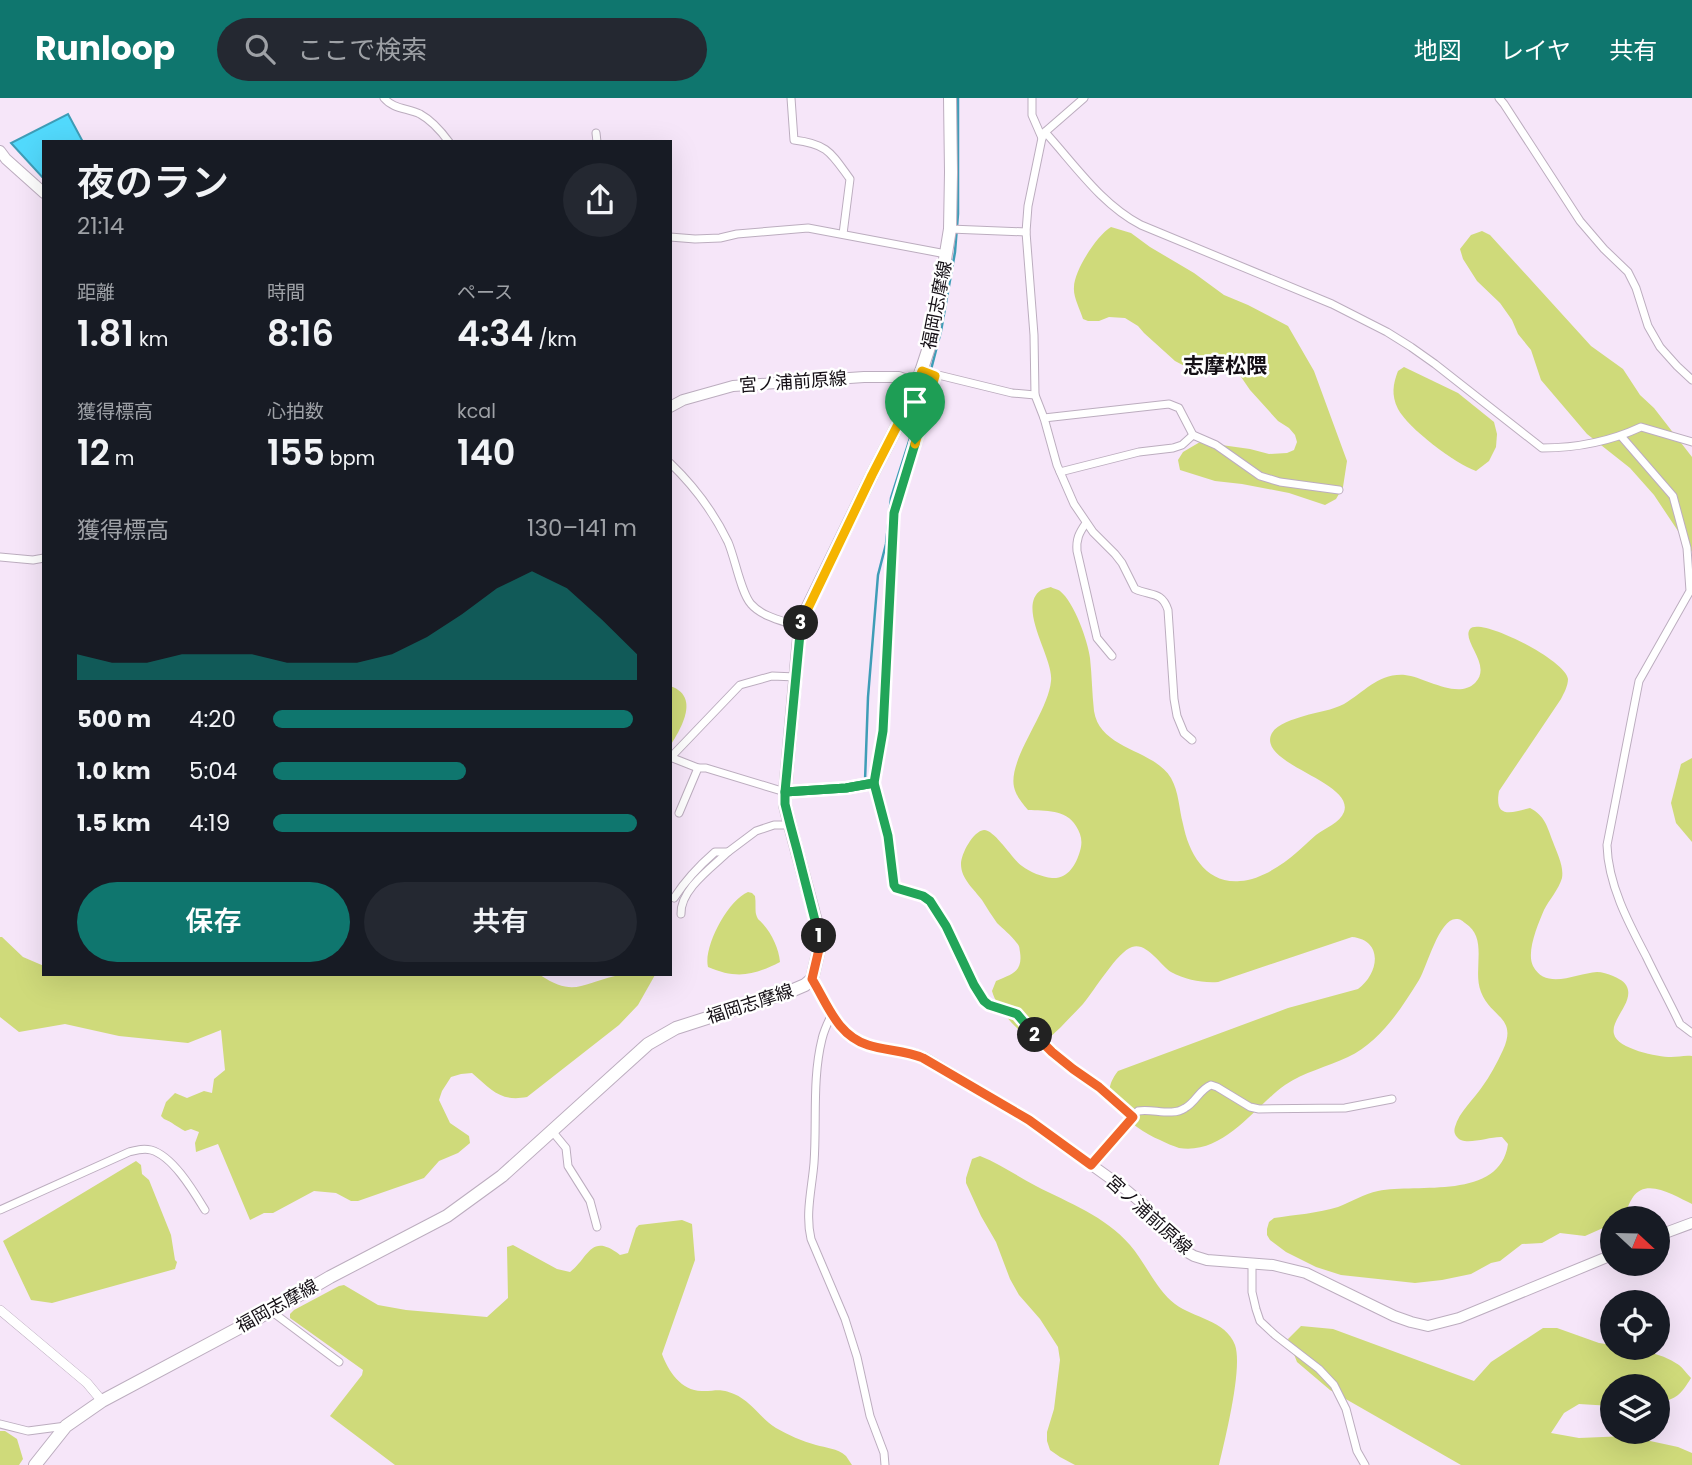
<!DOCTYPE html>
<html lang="ja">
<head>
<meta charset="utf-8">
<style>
	:root { --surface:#171b24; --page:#242831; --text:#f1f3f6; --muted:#9ea1a6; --accent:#0f766e }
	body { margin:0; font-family:Poppins,"Noto Sans JP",sans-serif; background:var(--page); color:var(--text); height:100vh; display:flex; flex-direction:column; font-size:26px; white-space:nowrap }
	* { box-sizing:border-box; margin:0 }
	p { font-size:23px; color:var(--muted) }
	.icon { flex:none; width:38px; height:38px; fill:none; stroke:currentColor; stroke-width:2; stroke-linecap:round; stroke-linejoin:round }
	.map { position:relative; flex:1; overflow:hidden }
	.panel { position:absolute; left:42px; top:42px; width:630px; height:836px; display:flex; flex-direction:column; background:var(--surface); border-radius:0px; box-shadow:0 7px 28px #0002 }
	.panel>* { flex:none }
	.needle { width:46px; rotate:112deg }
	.fabs { position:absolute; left:1600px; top:1108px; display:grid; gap:14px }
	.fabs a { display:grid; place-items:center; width:70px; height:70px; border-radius:50%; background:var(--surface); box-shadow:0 7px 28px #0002; font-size:35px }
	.pin { position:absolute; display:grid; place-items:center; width:60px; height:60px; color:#fff; margin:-72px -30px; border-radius:50% 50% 50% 0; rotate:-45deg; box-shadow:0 0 7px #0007 }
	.pin .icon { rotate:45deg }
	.km { position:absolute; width:35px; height:35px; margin:-18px; border-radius:50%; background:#222; color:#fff; font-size:19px; line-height:35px; text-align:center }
	.round { display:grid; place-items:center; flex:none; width:74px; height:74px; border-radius:37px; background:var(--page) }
	.headline { display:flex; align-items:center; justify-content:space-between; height:119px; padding:0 35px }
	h1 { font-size:38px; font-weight:600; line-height:52px }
	.figures { display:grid; grid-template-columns:repeat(3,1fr); gap:10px; height:119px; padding:7px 35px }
	.figures div { display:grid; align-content:center }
	.figures b { font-size:35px; font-weight:600 }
	.figures small { font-size:19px; font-weight:400 }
	.figures p { font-size:19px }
	.chart { height:196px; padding:14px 35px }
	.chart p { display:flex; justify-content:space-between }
	.chart svg { width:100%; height:126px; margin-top:7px; fill:var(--accent); opacity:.7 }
	.action { display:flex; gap:14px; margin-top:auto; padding:14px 35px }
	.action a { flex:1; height:80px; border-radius:42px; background:var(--accent); color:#fff; font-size:28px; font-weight:600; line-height:80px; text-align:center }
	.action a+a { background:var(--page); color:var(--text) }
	ul { padding:0 35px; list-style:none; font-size:23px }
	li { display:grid; grid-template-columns:112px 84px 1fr; align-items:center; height:52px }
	li i { height:18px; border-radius:9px; background:var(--accent) }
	header { display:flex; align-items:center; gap:42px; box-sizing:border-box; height:98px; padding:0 35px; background:var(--accent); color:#fff }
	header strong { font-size:33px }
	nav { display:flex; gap:38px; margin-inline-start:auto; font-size:24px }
	.search { width:490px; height:63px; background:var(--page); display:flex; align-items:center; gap:18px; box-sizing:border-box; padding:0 24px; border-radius:38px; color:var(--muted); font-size:26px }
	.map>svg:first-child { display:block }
	.green { fill:#cfda7a }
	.water { fill:#52dafd; stroke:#3f9db7; stroke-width:2 }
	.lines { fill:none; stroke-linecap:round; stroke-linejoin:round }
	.stream { stroke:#3f9db7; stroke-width:2.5 }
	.minor-casing { stroke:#bcadbf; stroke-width:9 }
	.tertiary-casing { stroke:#bcadbf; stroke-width:10 }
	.secondary-casing { stroke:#bcadbf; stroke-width:12 }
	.primary-casing { stroke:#bcadbf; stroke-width:14 }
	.minor { stroke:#fff; stroke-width:7 }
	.tertiary { stroke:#fff; stroke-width:9 }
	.secondary { stroke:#fff; stroke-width:10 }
	.primary { stroke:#fff; stroke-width:12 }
	.split-1-casing { stroke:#fff; stroke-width:14 }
	.split-2-casing { stroke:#fff; stroke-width:14 }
	.split-3-casing { stroke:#fff; stroke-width:14 }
	.split-4-casing { stroke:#fff; stroke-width:14 }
	.split-1 { stroke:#22a559; stroke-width:9 }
	.split-2 { stroke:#f0652b; stroke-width:9 }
	.split-3 { stroke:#22a559; stroke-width:9 }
	.split-4 { stroke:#f5b400; stroke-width:9 }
	.labels { text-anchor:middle; stroke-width:5; stroke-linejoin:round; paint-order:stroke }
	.street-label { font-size:18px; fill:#140f15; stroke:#fff }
	.quarter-label { font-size:21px; font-weight:bold; fill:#140f15; stroke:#fff }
</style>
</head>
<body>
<header>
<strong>Runloop</strong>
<div class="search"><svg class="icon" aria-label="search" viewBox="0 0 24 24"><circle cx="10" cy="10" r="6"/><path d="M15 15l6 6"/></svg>ここで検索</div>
<nav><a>地図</a><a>レイヤ</a><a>共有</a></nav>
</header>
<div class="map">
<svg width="1692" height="1367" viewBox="0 0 1692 1367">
	<rect width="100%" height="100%" fill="#f6e6f9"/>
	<g class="green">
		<path d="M 1111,129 L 1131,135 L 1150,149 L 1194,175 L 1224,197 L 1248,207 L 1288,228 L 1314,273 L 1347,363 L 1343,389 L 1336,401 L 1325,407 L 1289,395 L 1242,386 L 1215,383 L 1180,372 L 1178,362 L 1183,354 L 1200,344 L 1250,351 L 1269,356 L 1287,355 L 1294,352 L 1297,344 L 1295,337 L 1289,330 L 1278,323 L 1250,292 L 1237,273 L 1216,268 L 1192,272 L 1175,263 L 1144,235 L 1138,228 L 1125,220 L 1109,219 L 1099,223 L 1088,223 L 1083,221 C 1080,211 1073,199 1074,189 C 1074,173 1097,137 1111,129 Z"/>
		<polygon points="1482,133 1490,137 1591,248 1623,271 1640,297 1654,310 1692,359 1692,454 1654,397 1630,370 1587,336 1541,282 1531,252 1518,236 1512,222 1500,205 1477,183 1463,161 1460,151 1471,137"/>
		<path d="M 1404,269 L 1458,295 L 1494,324 L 1497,336 L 1496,349 L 1489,363 L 1476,373 C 1455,366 1408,330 1398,311 C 1391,297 1393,286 1398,273 Z"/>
		<path d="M 1051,489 C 1052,490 1059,492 1060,493 C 1074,504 1088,543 1090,560 C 1092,578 1092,596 1094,613 C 1100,652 1154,651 1171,680 C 1179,694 1179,711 1183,726 C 1189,756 1206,786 1240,783 C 1260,782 1282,767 1296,755 C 1303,749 1309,743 1316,737 C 1325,730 1340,725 1344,714 C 1355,683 1255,666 1272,635 C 1277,626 1294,621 1304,618 C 1317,614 1333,612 1344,606 C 1365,594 1378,575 1405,577 C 1425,579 1457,602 1475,585 C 1493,567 1461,543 1470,531 C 1479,518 1566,562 1568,581 C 1568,588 1564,595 1561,601 L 1499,693 C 1494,721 1511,715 1530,710 C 1545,718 1547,728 1553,744 C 1557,755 1564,768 1562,780 C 1559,791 1549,802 1544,812 C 1538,826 1526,854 1533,868 C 1546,893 1577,875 1597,874 C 1602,874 1608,876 1613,878 C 1617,880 1623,882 1626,887 C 1636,903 1610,921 1614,936 C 1617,951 1658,959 1671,959 C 1678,959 1685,957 1692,958 L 1692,1106 C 1676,1099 1647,1079 1633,1099 C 1629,1105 1626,1113 1623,1120 L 1612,1120 L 1612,1126 L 1585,1138 L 1560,1135 L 1542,1145 L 1522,1146 L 1500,1163 L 1491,1165 L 1471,1176 L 1442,1182 L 1415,1185 L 1341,1177 L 1316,1169 L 1286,1154 L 1270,1142 L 1267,1137 L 1267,1131 L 1269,1124 L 1274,1120 C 1294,1117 1319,1115 1338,1109 C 1351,1104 1364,1096 1378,1093 C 1418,1085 1500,1103 1508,1046 L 1502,1039 C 1490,1038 1464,1049 1457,1039 C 1454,1036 1454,1032 1455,1029 C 1459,1014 1474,1001 1482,989 C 1490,978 1497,965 1503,952 C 1518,919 1491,920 1481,894 C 1472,872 1489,840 1465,825 C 1461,822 1461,821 1456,821 C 1439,821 1427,869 1419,882 C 1401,911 1380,944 1348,959 C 1327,969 1304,974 1285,987 C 1253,1010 1224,1057 1179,1050 C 1173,1048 1166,1045 1160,1042 C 1145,1036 1127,1023 1117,1011 C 1106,997 1108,986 1118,973 L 1288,910 L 1358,891 C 1379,876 1384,842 1352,839 L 1218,884 C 1202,885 1186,882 1171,874 C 1160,867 1147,844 1132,849 C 1118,853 1094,893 1083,906 C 1076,914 1068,921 1061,929 C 1056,933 1051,940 1044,942 C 1034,943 1026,938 1019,932 C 1008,922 996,907 992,893 L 996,883 C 1012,876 1023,874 1020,854 C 1019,848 1020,849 1016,844 C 1011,837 1003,831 997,825 C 992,818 987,810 982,802 C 974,791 961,781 961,766 C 961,756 973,733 984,732 C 995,732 1012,761 1022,768 C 1030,774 1042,779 1052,780 C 1068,781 1076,767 1080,753 C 1083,743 1081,736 1076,728 C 1066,711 1045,713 1028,712 C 1022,705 1016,698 1014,689 C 1008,661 1048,615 1051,583 C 1054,560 1016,509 1041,492 C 1044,491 1047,490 1051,489 Z"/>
		<path d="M 670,588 C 700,598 682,629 670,648 Z"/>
		<polygon points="1692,660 1692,744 1676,725 1671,705 1681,666"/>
		<path d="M 748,794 L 752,795 L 755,798 C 756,804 755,811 756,816 C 758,823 759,821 763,826 C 772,836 779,851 780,864 C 753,878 736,881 708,869 C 703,849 728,802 748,794 Z"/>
		<path d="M 0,839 L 2,839 L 23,859 L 44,868 L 44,877 L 540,877 C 573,899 582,886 615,878 C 628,875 643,877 655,877 L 638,907 L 619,927 L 527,999 C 500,1004 492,992 472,975 L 461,976 L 451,979 L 442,993 L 439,1002 L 450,1025 L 469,1038 L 470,1045 L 458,1055 L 439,1063 L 424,1080 L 358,1103 L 351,1103 L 336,1095 L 314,1093 L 273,1115 L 264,1115 L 250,1122 L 218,1046 L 196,1054 L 195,1045 L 199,1034 L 191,1031 L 185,1033 C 177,1029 172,1024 164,1021 L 161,1018 L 166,1004 L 175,995 L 187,1000 L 204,993 L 212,995 L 214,981 L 225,972 L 221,932 L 188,945 L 119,938 L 65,926 L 19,934 L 0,919 Z"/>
		<path d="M 980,1058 C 1000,1066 1017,1078 1036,1088 C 1069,1105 1105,1118 1130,1147 C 1145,1164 1157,1193 1175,1206 C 1193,1220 1226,1222 1235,1247 C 1243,1270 1225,1341 1219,1367 L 1075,1367 L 1060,1359 L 1050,1352 L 1047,1343 L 1047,1334 L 1054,1311 L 1060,1262 L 1058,1249 L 1040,1221 L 1019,1197 L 1010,1181 L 996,1144 L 981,1118 L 966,1085 L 966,1080 L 972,1061 Z"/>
		<polygon points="136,1063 141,1067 142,1076 149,1082 171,1137 175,1162 177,1164 175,1171 52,1205 31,1202 3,1143"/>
		<path d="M 682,1122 L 692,1126 L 695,1162 L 662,1256 C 668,1273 682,1294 703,1293 C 717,1293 720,1290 734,1296 C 751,1303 761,1321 776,1330 C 788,1337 802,1343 816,1347 C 826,1350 837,1350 846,1358 C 848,1361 850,1364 852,1367 L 395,1367 L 330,1318 L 362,1277 L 363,1272 L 290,1220 L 290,1216 L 294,1212 L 339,1188 L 344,1187 L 378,1207 L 406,1212 L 487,1219 L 508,1200 L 507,1149 L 513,1147 L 557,1171 L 570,1174 C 589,1160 590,1134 620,1157 L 628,1155 L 636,1130 L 639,1127 Z"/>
		<path d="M 1301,1228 L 1333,1231 L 1474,1283 L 1491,1264 L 1543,1230 L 1557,1230 L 1599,1245 L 1612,1247 L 1612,1250 C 1634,1250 1660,1254 1679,1267 C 1683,1270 1687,1276 1691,1280 C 1681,1296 1677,1302 1657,1304 L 1657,1288 L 1612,1288 L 1612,1308 L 1579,1306 L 1564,1315 L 1551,1335 L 1579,1340 L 1627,1338 L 1678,1349 L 1692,1355 L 1692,1367 L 1461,1367 L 1330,1292 L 1297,1264 L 1288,1241 Z"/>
		<polygon points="0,1333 5,1333 17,1341 23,1361 19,1367 0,1367"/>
	</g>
	<polygon class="water" points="68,16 83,44 44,44 44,81 11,45"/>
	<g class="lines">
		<polyline class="stream" points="865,683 868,599 878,477 886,446 891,400 927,287 941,233 955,154 958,116 958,0"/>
		<g class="minor-casing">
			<g id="minor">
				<path d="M 384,0 C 393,11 407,10 420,16 C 431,22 441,33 449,44"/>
				<path d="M 791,0 L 794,42 C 828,46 831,55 850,81 L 843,136"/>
				<polyline points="1032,0 1032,17 1042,40"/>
				<path d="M 1084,0 L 1045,34 L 1042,40 L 1028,108 L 1026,134 L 1034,237 L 1035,297 L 1044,320 L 1057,367 L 1074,406 L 1093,434 L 1115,456 L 1122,465 L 1135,491 C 1150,498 1162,493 1168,512 L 1174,601 L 1177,618 L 1184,635 L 1192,642"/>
				<polyline points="1499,0 1504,6 1580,123 1604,151 1628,174 1636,190 1648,228 1660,249 1677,268 1692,282"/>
				<path d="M 1045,34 C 1075,67 1101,106 1141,127 L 1332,206 L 1387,234 L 1411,249 L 1435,266 L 1542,350 C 1575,350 1611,343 1641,329 L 1692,344"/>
				<polyline points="596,35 597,44"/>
				<polyline points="950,131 1026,134"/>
				<polyline points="670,139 695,141 720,140 737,136 808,130 946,156"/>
				<polyline points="922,273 1012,295 1035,297"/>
				<polyline points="935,278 894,415 883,633 874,685 888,738 892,782 896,790 923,798 936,810 974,887 984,903 989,907 1017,916 1052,954 1073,971 1099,988 1133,1019"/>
				<polyline points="1044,320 1169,306 1179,310 1193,337 1216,347 1260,378 1280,384 1339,392"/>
				<path d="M 1621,338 L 1673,398 L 1687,450 L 1690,493 L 1639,583 L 1607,747 C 1608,786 1628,824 1646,858 C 1657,881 1669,903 1680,926 L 1692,935"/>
				<path d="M 670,365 C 693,387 714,415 728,444 C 735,460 741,495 751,506 C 762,519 784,523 800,529"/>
				<polyline points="1060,374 1139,354 1173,350 1182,347 1193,337"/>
				<path d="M 1086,425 C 1079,435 1076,441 1077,453 L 1097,540 L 1112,558"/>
				<polyline points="0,459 33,462 44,460"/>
				<polyline points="670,659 698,670"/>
				<polyline points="671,659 740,587 772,578 796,579"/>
				<polyline points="679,715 698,670 706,670 785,694 846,690 874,685"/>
				<path d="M 674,800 C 685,783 700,767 715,754 L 728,754 L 756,733 L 774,727 L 790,727"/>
				<path d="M 681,816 C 680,792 711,770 728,754"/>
				<path d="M 832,916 C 828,924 824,932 822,941 C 812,981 817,1024 814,1065 C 812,1090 805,1116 811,1141 L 845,1221 L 857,1259 L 870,1318 L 884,1355 L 885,1367"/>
				<polyline points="552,1033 566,1050 568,1068 590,1103 597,1129"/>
				<path d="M 1091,1067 L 1138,1013 C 1152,1010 1172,1019 1185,1010 C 1196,1004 1199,992 1211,987 L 1217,989 L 1250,1009 L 1259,1011 L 1345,1010 L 1392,1001"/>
				<path d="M 0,1112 L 129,1054 C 137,1052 143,1050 151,1052 C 173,1058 194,1094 205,1112"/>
				<polyline points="1252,1166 1252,1194 1256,1211 1260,1223 1275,1237 1319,1271 1334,1287 1346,1311 1357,1353 1365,1367"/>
				<polyline points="271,1213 339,1264"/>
				<polyline points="0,1326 28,1333 66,1328"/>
			</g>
		</g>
		<g class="tertiary-casing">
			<polyline id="tertiary" points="0,1212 87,1285 102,1303"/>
		</g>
		<g class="secondary-casing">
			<g id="secondary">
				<polyline points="0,53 6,61 44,95"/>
				<polyline points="670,309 683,302 733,288 864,279 899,279 917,286"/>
				<path d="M 812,881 C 829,907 837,937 868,947 C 886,953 905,952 923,959 L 1029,1022 L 1125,1091 L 1144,1107 L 1180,1150 L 1194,1158 L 1207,1162 L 1273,1167 L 1306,1175 L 1394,1218 L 1411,1224 L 1428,1228 L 1459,1220 L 1612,1157"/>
				<polyline points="1657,1138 1692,1125"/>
			</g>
		</g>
		<g class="primary-casing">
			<polyline id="primary" points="35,1367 66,1328 102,1303 282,1207 330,1179 447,1118 502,1078 648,946 676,930 791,893 805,887 812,881 820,847 818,831 790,727 785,707 785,694 800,529 803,519 872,377 914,295 932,240 950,131 951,74 950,0"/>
		</g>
		<use href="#minor" class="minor"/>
		<use href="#tertiary" class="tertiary"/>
		<use href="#secondary" class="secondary"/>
		<use href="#primary" class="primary"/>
	</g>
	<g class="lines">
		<g class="split-1-casing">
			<polyline id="split-1" points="819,838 797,752 790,726 785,706 785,694 846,690 874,685 883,633 894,415 915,346"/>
		</g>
		<g class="split-2-casing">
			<path id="split-2" d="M 819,838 L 820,847 L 812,881 C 828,907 837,937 868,947 C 886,953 905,952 923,960 L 1029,1022 L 1091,1067 L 1133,1019 L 1099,989 L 1073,971 L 1052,954 L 1035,937"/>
		</g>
		<g class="split-3-casing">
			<polyline id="split-3" points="801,525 785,694 846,690 874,685 888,738 894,787 896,790 923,798 930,803 946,828 974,887 984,903 989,907 1017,916 1035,937"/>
		</g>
		<g class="split-4-casing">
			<polyline id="split-4" points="801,525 872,377 914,295 922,273 935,278 915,346"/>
		</g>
		<use href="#split-1" class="split-1"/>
		<use href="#split-2" class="split-2"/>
		<use href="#split-3" class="split-3"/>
		<use href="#split-4" class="split-4"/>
	</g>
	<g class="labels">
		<g class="street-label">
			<text transform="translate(937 207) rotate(-79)" y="6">福岡志摩線</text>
			<text transform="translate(793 284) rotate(-4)" y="6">宮ノ浦前原線</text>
			<text transform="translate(750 906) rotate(-18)" y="6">福岡志摩線</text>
			<text transform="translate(1149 1117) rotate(42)" y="6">宮ノ浦前原線</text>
			<text transform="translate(277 1208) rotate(-29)" y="6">福岡志摩線</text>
		</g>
		<g class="quarter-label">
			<text x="1225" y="275">志摩松隈</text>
		</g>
	</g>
</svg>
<div class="fabs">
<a><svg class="needle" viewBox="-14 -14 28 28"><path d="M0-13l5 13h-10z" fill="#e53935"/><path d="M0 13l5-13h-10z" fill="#9ea1a6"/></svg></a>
<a><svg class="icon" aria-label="locate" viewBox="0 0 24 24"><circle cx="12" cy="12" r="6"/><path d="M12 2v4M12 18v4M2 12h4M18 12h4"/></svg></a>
<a><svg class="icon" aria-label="layers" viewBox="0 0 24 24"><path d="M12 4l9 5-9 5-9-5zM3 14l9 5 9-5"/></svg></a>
</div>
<div class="pin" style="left:915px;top:346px;background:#1e9e55"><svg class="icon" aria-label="arrive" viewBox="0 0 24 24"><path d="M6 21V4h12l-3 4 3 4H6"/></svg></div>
<b class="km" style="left:819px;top:838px">1</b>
<b class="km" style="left:1035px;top:937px">2</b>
<b class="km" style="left:801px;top:525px">3</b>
<section class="panel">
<div class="headline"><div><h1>夜のラン</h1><p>21:14</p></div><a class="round"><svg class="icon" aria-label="share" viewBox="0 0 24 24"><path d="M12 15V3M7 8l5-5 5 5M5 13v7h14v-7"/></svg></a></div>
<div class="figures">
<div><p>距離</p><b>1.81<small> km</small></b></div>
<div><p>時間</p><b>8:16</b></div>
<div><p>ペース</p><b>4:34<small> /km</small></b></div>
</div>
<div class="figures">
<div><p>獲得標高</p><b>12<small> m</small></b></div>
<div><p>心拍数</p><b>155<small> bpm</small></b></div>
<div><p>kcal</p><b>140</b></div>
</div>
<div class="chart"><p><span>獲得標高</span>130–141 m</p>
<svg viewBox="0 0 160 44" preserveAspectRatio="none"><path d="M0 44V35L10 38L20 38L30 35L40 35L50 35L60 38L70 38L80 38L90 35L100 29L110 21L120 12L130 6L140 12L150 23L160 35V44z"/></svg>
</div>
<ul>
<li><b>500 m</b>4:20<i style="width:99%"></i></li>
<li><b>1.0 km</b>5:04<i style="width:53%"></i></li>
<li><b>1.5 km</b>4:19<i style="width:100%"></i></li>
</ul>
<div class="action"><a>保存</a><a>共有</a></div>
</section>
</div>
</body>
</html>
